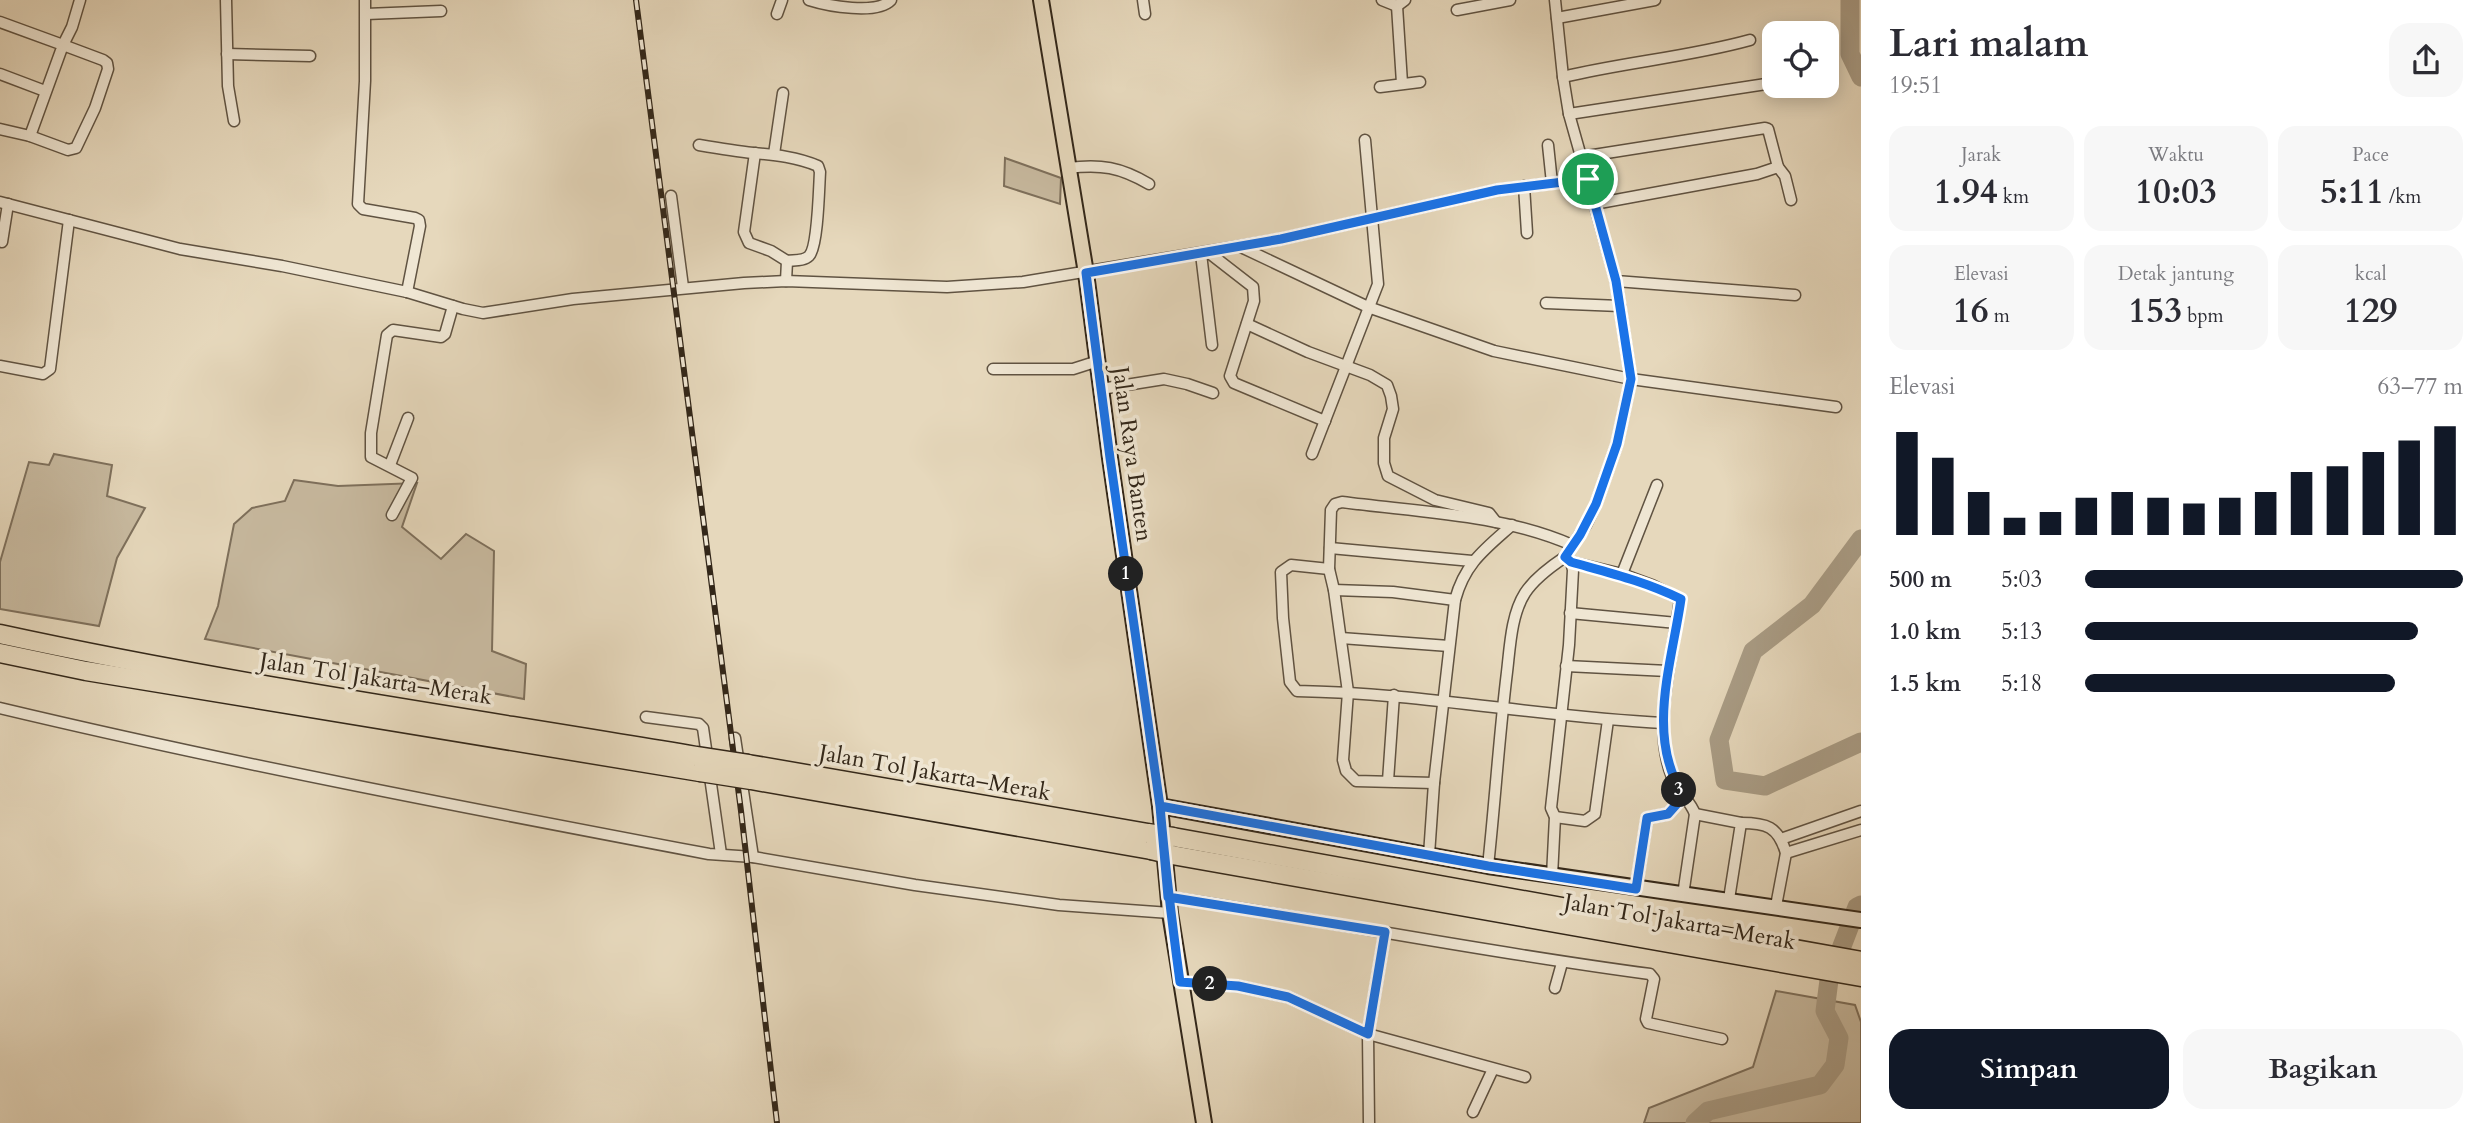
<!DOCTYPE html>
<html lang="id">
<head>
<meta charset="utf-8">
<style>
	:root { --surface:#fff; --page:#f7f7f7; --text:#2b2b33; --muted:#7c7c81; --accent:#111827 }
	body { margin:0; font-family:Cardo,serif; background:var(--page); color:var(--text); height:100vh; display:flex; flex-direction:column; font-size:26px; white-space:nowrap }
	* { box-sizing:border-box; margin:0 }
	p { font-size:23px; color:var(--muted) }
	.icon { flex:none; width:38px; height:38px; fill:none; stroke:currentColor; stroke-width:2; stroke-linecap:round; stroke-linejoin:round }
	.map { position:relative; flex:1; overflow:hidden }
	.drawer { display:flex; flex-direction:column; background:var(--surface); width:630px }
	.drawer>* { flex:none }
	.tools { position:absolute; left:1762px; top:21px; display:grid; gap:14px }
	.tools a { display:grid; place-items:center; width:77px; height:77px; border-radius:14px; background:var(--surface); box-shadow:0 4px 18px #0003; font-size:35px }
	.pin { position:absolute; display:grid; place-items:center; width:60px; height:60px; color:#fff; margin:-30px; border:4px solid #fff; border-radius:50%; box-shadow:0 2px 7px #0007 }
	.km { position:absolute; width:35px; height:35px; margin:-18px; border-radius:50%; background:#222; color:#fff; font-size:19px; line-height:35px; text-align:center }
	.round { display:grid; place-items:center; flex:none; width:74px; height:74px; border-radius:21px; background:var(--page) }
	.summary { display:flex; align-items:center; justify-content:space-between; height:119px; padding:0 28px }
	h1 { font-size:38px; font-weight:700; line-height:52px }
	.figures { display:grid; grid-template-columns:repeat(3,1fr); gap:10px; height:119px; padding:7px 28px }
	.figures div { display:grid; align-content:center; border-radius:18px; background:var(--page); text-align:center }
	.figures b { font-size:35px; font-weight:700 }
	.figures small { font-size:19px; font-weight:400 }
	.figures p { font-size:19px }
	.chart { height:196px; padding:14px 28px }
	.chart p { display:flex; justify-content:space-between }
	.chart svg { width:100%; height:126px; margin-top:7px; stroke:var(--accent); stroke-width:6 }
	.action { display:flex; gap:14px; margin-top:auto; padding:14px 28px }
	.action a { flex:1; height:80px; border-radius:21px; background:var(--accent); color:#fff; font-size:28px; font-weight:700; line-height:80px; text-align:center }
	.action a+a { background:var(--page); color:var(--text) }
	ul { padding:0 28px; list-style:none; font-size:23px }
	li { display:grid; grid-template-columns:112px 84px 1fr; align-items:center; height:52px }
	li i { height:18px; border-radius:9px; background:var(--accent) }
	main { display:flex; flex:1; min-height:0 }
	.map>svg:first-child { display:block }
	.green { fill:#c8baa0; stroke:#7e705c; stroke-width:2 }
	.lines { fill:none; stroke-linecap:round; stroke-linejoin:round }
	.river { stroke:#a99c85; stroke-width:19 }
	.street-casing { stroke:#605342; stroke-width:13 }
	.secondary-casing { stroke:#332719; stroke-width:18 }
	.primary-casing { stroke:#332719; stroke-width:18 }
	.highway-casing { stroke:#332719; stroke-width:21 }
	.street { stroke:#efe6d3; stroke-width:10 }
	.secondary { stroke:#efe6d3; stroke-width:14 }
	.primary { stroke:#e6d8bc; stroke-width:14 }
	.highway { stroke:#e6d8bc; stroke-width:18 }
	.rail-casing { stroke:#332719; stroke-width:6 }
	.rail { stroke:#efe6d3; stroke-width:3.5; stroke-dasharray:10; stroke-linecap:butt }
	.highway-bridge-casing { stroke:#332719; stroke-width:21; stroke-linecap:butt }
	.highway-bridge { stroke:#e6d8bc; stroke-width:18 }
	.route-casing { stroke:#fff; stroke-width:14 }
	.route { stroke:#1a73e8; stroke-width:9 }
	.labels { text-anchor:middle; stroke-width:7; stroke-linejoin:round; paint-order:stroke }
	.street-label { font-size:23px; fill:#332719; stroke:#efe6d3 }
</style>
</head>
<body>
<main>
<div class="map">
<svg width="1861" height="1123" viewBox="0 0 1861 1123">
	<rect width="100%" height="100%" fill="#e6d8bc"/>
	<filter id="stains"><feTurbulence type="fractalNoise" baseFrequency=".00286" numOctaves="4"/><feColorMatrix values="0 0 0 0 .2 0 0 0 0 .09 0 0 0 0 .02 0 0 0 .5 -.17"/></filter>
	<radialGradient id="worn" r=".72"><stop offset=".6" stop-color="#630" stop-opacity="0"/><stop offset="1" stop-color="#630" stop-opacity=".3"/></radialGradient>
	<g class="green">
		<polygon points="1005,158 1061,178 1060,204 1004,186"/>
		<polygon points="54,454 112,465 107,496 145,508 117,558 99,626 0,609 0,562 29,462 49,465"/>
		<polygon points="294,480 338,486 417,483 402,527 441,559 466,534 494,551 492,651 526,664 524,699 205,639 218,606 234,524 252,508 285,501"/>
		<polygon points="1776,991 1855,1005 1861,1022 1861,1123 1644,1123 1649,1108 1753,1067"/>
	</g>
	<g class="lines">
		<g class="river">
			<polyline points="1850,0 1850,54 1861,77"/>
			<polyline points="1861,539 1812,605 1753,651 1719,740 1725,780 1765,786 1861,742"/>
			<polyline points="1695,1123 1708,1111 1820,1085 1835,1065 1839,1038 1825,1011 1829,980 1857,907 1861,905"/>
		</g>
		<g class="street-casing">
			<g id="street">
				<polyline points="226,0 228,86 234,121"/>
				<polyline points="365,0 365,81 358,204 363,209 415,218 419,220 420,226 407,292"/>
				<path d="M 809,0 C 828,6 877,15 891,0"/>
				<polyline points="1143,0 1145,14"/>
				<polyline points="1382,0 1397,6 1405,0"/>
				<polyline points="1397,6 1402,83"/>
				<polyline points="1457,10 1510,0"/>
				<polyline points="366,14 441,11"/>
				<polyline points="777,14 782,0"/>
				<polyline points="1557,18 1655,0"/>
				<polyline points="0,22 63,45 30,136"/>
				<polyline points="227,54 310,56"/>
				<polyline points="0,74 45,91"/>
				<path d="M 1563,77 C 1625,62 1689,57 1750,40"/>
				<polyline points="1380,87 1420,82"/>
				<polyline points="1569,114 1766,84"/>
				<polyline points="0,129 30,136 68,150 76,148 95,108 108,69 107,63 103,60 63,45 72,27 80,0"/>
				<path d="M 699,145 C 717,148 735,151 753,153 C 776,155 797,157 818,166 L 820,172 C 819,187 818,247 809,256 C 804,261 794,260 787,261"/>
				<polyline points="1548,145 1552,183"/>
				<polyline points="755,153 744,232 749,243 771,251 787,261 786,281"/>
				<polyline points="774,154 783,93"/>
				<polyline points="1581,157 1765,128 1768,129 1778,167"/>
				<path d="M 1068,168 C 1101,164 1120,167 1149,184"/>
				<polyline points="1524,186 1527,233"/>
				<polyline points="671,196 683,287"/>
				<polyline points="0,202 180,249 282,266 407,292 463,309 483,313 573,299 744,283 786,281 947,287 1023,282 1281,239 1497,190 1588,179"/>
				<polyline points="1594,204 1757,174 1778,167 1785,176 1791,200"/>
				<polyline points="2,242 8,204"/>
				<polyline points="1241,247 1368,307 1494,351 1631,379 1836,407"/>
				<polyline points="1208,252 1253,287 1254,301 1230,376 1234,383 1325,421"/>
				<polyline points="1201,254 1212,345"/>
				<polyline points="1616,281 1795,295"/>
				<polyline points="1546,303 1620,306"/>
				<polyline points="1247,324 1308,352 1370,375 1387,385 1391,396 1393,409 1384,438 1384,463 1388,476 1435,500 1489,513 1496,522"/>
				<polyline points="0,366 43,374 50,369 69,220"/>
				<polyline points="993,369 1073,369 1098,361"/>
				<polyline points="1101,389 1164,379 1187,384 1213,393"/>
				<polyline points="1312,454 1378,284 1365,140"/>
				<polyline points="390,465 408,418"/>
				<polyline points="392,515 412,478 371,457 371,433 387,335 393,330 441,337 445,334 453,306"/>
				<polyline points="1330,548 1472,561"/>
				<polyline points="1571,562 1622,574 1657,485"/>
				<path d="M 1329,569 L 1291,565 L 1281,572 L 1283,618 L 1290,682 L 1297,691 C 1420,693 1540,717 1663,723"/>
				<path d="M 1622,574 L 1652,585 L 1680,599 C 1674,653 1651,725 1672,777 C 1677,791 1690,800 1695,814 L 1683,895"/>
				<polyline points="1334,590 1393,592 1455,600"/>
				<polyline points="1570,613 1677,623"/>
				<polyline points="1341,638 1449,646"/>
				<polyline points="1566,666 1668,671"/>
				<path d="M 0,708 C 235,764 472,809 709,854 L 753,857 L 915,885 L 1059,905 L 1170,913"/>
				<polyline points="646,717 699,724 703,728 721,854"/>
				<polyline points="735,738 753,857"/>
				<polyline points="1388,781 1394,695"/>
				<path d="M 1434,783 L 1356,781 L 1346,771 L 1343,760 L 1348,692 L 1334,590 L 1329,569 L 1331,510 L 1335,504 L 1342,502 C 1418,512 1501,514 1572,545"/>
				<polyline points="1695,814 1741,823 1729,899"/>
				<polyline points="1555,817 1585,821 1595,814 1608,720"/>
				<path d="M 1741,823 C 1766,823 1778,826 1786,853 L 1776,906"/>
				<polyline points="1781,839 1861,811"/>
				<polyline points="1786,853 1861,830"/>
				<path d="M 1429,855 L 1434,783 L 1455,600 C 1465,563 1485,549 1512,525"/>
				<path d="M 1488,866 C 1495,802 1499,737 1507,672 C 1510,647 1511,615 1525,593 C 1534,579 1550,567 1565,557"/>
				<polyline points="1552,876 1555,817 1551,808 1569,645 1573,570 1571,562 1565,557 1586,525 1596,504 1617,444 1631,379 1616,281 1569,114 1563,77 1555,0"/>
				<polyline points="1636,889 1647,818 1668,814 1683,796"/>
				<path d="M 1168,897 C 1329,921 1489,953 1650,974 L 1654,979 L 1646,1019 L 1648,1023 L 1722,1039"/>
				<polyline points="1180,982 1238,986 1288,997 1368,1034 1525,1077"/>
				<polyline points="1555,988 1562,963"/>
				<polyline points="1473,1112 1493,1069"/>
				<polyline points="1369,1123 1368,1034 1385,932"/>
			</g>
		</g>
		<g class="secondary-casing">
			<polyline id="secondary" points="1160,806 1488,866 1861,920"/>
		</g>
		<g class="primary-casing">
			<polyline id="primary" points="1041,0 1086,273 1110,458 1160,806 1170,913 1204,1123"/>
		</g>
		<g class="highway-casing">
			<g id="highway">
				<path d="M 0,634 C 230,684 464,717 696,756"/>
				<polyline points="0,653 86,671 700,772"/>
				<polyline points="748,764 1148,833"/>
				<polyline points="751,780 1151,850"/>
				<polyline points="1173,837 1861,961"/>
				<polyline points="1172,855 1861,977"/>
			</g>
		</g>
		<use href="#street" class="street"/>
		<use href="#secondary" class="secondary"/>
		<use href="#primary" class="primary"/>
		<use href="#highway" class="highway"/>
		<g class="rail-casing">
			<polyline id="rail" points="636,0 741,811 777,1123"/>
		</g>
		<use href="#rail" class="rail"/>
		<g class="highway-bridge-casing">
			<g id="highway-bridge">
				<polyline points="696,756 748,764"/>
				<polyline points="700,772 751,780"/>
				<polyline points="1148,833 1173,837"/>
				<polyline points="1151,850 1172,855"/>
			</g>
		</g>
		<use href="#highway-bridge" class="highway-bridge"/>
	</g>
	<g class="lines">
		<g class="route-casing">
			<path id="route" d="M 1588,179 L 1497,190 L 1281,239 L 1086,273 L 1110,458 L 1160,806 L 1168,897 L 1385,932 L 1368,1034 L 1288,997 L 1238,986 L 1180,982 C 1172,923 1165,865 1160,806 L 1488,866 L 1636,889 L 1647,818 L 1668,814 L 1684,796 C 1645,737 1672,663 1681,599 C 1644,581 1610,573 1571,562 L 1565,557 L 1580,535 L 1596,504 L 1617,444 L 1631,379 L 1616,281 L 1588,179"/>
		</g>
		<use href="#route" class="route"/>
	</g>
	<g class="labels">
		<g class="street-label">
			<text transform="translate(1133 454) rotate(82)" y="8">Jalan Raya Banten</text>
			<text transform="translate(376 678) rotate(9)" y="8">Jalan Tol Jakarta–Merak</text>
			<text transform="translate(935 772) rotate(10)" y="8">Jalan Tol Jakarta–Merak</text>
			<text transform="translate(1680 921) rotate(10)" y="8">Jalan Tol Jakarta–Merak</text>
		</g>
	</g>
	<rect width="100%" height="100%" filter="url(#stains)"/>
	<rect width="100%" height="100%" fill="url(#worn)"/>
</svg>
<div class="tools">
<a><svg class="icon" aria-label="locate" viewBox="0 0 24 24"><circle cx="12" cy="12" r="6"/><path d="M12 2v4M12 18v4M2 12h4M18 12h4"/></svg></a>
</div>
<div class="pin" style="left:1588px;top:179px;background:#1e9e55"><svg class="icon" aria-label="arrive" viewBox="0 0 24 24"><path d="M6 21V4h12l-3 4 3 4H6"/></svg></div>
<b class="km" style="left:1126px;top:574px">1</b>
<b class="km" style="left:1210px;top:984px">2</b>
<b class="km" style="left:1679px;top:790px">3</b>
</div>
<section class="drawer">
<div class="summary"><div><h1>Lari malam</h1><p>19:51</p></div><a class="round"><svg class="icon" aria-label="share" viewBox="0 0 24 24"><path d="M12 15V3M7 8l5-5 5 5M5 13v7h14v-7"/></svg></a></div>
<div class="figures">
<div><p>Jarak</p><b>1.94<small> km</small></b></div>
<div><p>Waktu</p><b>10:03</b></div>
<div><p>Pace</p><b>5:11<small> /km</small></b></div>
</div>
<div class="figures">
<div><p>Elevasi</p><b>16<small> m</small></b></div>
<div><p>Detak jantung</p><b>153<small> bpm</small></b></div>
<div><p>kcal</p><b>129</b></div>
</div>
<div class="chart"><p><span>Elevasi</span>63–77 m</p>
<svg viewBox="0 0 160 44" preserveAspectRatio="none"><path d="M5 44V8M15 44V17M25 44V29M35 44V38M45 44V36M55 44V31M65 44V29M75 44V31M85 44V33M95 44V31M105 44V29M115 44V22M125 44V20M135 44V15M145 44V11M155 44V6"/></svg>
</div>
<ul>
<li><b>500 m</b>5:03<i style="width:100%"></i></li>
<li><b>1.0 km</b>5:13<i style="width:88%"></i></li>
<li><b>1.5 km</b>5:18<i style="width:82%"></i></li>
</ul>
<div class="action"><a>Simpan</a><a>Bagikan</a></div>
</section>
</main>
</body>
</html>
